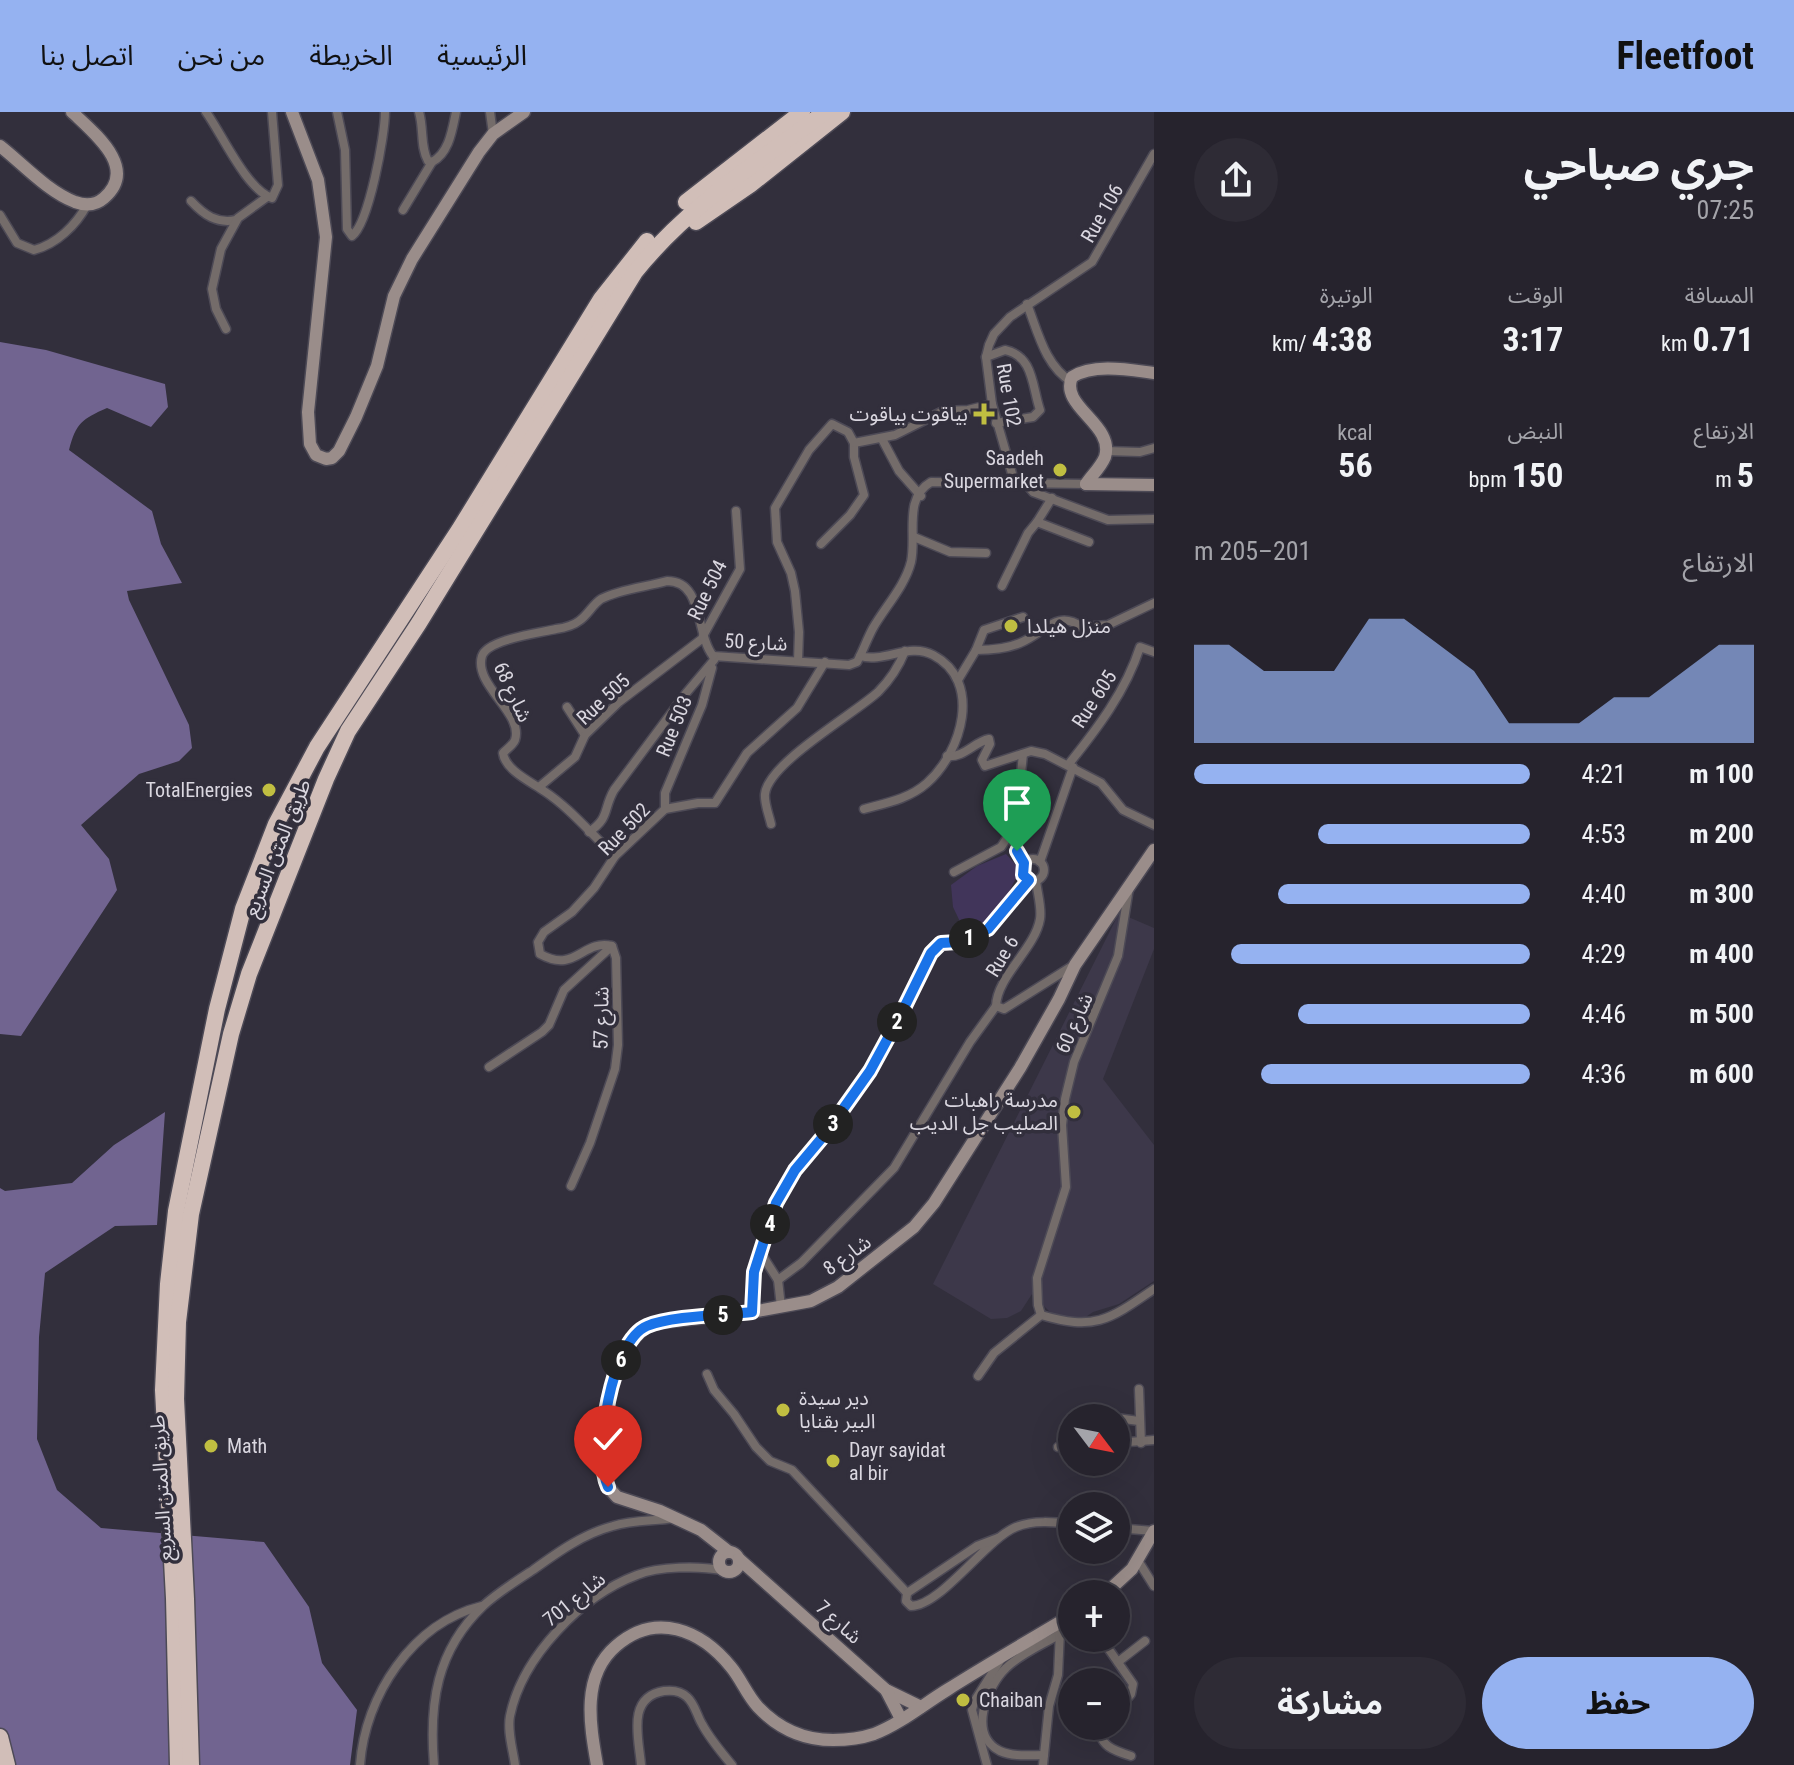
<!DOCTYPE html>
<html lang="ar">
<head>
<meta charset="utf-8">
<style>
	:root { --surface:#26232d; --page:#2e2b35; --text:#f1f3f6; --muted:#a4a4aa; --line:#424049; --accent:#95b2f1 }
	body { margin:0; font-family:"Roboto Condensed","Noto Sans Arabic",sans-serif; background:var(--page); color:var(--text); direction:rtl; height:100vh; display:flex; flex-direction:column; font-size:30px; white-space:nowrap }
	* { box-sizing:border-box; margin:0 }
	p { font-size:26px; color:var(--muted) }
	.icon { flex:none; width:44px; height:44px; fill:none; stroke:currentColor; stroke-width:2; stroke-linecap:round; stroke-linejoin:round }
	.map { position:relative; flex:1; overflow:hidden; direction:ltr }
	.details { display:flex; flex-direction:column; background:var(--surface); width:640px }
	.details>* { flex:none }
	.needle { width:52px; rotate:122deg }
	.controls { position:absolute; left:1058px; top:1292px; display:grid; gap:16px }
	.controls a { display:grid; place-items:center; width:72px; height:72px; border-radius:50%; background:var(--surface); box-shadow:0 8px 32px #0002,0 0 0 2px var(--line); font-size:40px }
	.pin { position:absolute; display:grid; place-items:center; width:68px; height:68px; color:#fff; margin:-82px -34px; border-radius:50% 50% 50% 0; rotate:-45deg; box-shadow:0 0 8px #0007 }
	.pin .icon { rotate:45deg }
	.km { position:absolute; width:40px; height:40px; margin:-20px; border-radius:50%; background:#222; color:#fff; font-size:22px; line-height:40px; text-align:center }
	.round { display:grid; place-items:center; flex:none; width:84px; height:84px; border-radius:42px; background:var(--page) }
	.head { display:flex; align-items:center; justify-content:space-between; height:136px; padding:0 40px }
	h1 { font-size:44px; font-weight:700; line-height:60px }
	.stats { display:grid; grid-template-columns:repeat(3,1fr); gap:12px; height:136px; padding:8px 40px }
	.stats div { display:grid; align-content:center }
	.stats b { font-size:34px; font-weight:700 }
	.stats small { font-size:22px; font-weight:400 }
	.stats p { font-size:22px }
	.chart { height:224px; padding:16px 40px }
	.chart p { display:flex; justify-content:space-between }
	.chart svg { width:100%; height:144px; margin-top:8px; fill:var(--accent); opacity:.7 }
	.cta { display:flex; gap:16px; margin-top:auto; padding:16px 40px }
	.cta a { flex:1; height:92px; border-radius:48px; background:var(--accent); color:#111; font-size:32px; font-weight:700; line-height:92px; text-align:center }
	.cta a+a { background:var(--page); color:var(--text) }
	ul { padding:0 40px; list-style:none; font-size:26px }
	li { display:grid; grid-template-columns:128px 96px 1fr; align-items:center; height:60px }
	li i { height:20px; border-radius:10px; background:var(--accent) }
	header { display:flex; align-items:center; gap:48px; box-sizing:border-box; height:112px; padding:0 40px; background:var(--accent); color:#111 }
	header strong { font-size:38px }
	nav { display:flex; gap:44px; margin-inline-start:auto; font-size:28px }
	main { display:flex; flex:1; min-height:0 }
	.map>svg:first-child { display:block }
	.built { fill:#3d384a }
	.green { fill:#41355a }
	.forest { fill:#716490 }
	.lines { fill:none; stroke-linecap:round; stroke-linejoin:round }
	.street-casing { stroke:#4d4a56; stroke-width:11 }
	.secondary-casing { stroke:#4d4a56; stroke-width:15 }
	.highway-casing { stroke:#4d4a56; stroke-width:19 }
	.street { stroke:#746c6a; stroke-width:8 }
	.secondary { stroke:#9a8d8a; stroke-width:12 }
	.highway { stroke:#d1beb8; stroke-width:16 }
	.route-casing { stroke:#fff; stroke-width:16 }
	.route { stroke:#1a73e8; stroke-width:10 }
	.poi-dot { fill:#c0be41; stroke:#322f3c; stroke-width:3 }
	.labels { text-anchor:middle; stroke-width:7; stroke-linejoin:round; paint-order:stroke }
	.street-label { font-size:20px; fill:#dad7e0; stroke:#322f3c }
	.poi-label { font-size:20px; fill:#dad7e0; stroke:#322f3c; text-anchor:start }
</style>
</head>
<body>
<header>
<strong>Fleetfoot</strong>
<nav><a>الرئيسية</a><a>الخريطة</a><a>من نحن</a><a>اتصل بنا</a></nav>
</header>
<main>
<section class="details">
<div class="head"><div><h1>جري صباحي</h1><p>07:25</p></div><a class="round"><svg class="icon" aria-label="share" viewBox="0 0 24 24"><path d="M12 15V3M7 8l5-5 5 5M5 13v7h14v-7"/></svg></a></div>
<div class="stats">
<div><p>المسافة</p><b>0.71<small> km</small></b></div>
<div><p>الوقت</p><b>3:17</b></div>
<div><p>الوتيرة</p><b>4:38<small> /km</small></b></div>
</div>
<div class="stats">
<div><p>الارتفاع</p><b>5<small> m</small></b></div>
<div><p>النبض</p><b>150<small> bpm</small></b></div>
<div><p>kcal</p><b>56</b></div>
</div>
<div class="chart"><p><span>الارتفاع</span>201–205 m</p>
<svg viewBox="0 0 160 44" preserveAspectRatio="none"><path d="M0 44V14L10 14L20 22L30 22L40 22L50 6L60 6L70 14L80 22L90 38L100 38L110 38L120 30L130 30L140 22L150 14L160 14V44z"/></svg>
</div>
<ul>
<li><b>100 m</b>4:21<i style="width:100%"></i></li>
<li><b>200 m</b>4:53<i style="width:63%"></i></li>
<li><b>300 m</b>4:40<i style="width:75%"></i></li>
<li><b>400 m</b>4:29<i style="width:89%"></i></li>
<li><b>500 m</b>4:46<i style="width:69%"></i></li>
<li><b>600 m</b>4:36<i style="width:80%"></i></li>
</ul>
<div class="cta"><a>حفظ</a><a>مشاركة</a></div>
</section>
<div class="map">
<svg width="1154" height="1653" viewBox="0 0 1154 1653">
	<rect width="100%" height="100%" fill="#322f3c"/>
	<polygon class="built" points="1119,801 1154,816 1154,837 1103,967 1154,1033 1154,1169 1119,1192 1093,1200 1080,1209 1055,1205 1032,1182 1021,1199 1007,1206 991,1207 933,1172"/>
	<polygon class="green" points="1006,742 1016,753 1017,764 1001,796 990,811 964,818 953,795 951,773 977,754"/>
	<g class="forest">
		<path d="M 0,230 L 46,238 L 165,272 L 168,295 L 151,315 L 107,296 C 82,307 76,311 69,338 L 152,399 L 161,432 L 182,471 L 127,479 L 129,488 L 189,613 L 192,636 L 179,649 L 139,662 L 81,713 L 109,747 L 117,778 L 21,924 L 0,922 Z"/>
		<polygon points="165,1000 157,1113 115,1114 45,1161 39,1225 37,1327 57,1378 101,1416 264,1430 309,1495 322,1551 357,1598 350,1653 0,1653 0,1076 5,1079 72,1071 114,1033"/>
	</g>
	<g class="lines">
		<g class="street-casing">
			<g id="street">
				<path d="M 206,0 C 222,22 246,77 272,86 L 278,73 L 272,0"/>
				<path d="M 337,0 L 345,38 L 347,117 L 352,124 C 369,111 385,23 385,0"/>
				<path d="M 419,0 C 424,16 420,35 428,49 L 432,50 C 449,41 452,19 456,0"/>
				<polyline points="490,0 493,22"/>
				<path d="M 191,89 C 204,103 217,112 236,108"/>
				<polyline points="403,98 432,50"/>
				<path d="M 0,103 L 17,131 L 34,138 C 57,132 76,113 87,93"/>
				<path d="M 1027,192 C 1038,220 1045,254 1072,270"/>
				<polyline points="226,217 216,197 212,177 221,137 238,106 267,85"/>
				<path d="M 986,245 L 1005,238 C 1034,244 1032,275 1040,298 L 1033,305 L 996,311"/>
				<polyline points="882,327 899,359 921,384"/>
				<polyline points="1106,339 1140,340 1154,336"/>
				<polyline points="1015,372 992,292 986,245 989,233 994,222 1010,205 1092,150 1154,42"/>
				<polyline points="1027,373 1033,380 1108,408 1154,407"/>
				<polyline points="1052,386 1037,410 1089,430"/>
				<polyline points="914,425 950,440 986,441"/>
				<polyline points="821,432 850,403 864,383 854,345 854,331"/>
				<polyline points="1002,474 1028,421 1037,410"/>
				<polyline points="703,524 740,457 736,399"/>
				<polyline points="976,538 984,518 1023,505"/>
				<path d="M 713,544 L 849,553 L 857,550 C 863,539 867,527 873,516 C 885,495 905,474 911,450 C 917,423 903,386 931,370 L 1086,372"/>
				<path d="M 860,544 C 885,551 909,530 933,543 C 983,569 962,640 927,671 C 909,687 886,691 864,697"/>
				<polyline points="798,549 799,520 795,479 791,461 777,430 775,396 809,338 832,312 848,320 854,331 895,323 943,299 968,298 992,292"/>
				<path d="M 958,568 L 976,538 C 991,538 1006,537 1020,531 C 1045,521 1056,497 1082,515 L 1108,513 L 1154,491"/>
				<polyline points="567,595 585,623"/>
				<polyline points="1023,642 1018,691 1011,720 1017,739 1024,751"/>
				<path d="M 947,644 C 964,646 974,630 989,627 L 990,632 L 982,648 L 985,654 L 1031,639 L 1045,642 L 1101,671 L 1123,698 L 1154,713"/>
				<path d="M 1068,653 C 1097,617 1126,579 1140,535 L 1154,540"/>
				<polyline points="539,675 575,645 585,623 619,590 703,526"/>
				<polyline points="665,697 665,681 702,593 712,556"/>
				<path d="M 771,712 C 769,703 764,691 765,682 C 768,651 854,602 878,580 C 890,568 899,554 905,539"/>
				<path d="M 589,720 C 610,706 603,697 614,678 L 687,580 L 714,548"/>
				<path d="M 615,744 C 592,723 570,696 544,679 C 531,670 505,658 503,641 C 507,637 513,633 515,628 C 524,601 473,573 482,544 C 488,527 540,521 556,517 C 563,516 574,513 579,509 C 588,503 592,493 601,487 C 620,477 646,475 667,469 C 704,469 695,521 713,544"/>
				<circle cx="1033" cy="758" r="11"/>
				<polyline points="1040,750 1073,655"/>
				<polyline points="954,760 1001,735 1011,720"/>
				<path d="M 1036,768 C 1037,780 1042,795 1040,807 C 1035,837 997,864 996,894 L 1004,897 L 1074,853"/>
				<polyline points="489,955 542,920 549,913 564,878 612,834"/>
				<path d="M 571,1074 L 590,1031 L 615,957 L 618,933 L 616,846 L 612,834 C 582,827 576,862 540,842 L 538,830 L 544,820 L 572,800 L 594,776 L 615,744 L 665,697 L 698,691 L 715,691 L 747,641 L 797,596 L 825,550"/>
				<polyline points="762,1143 778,1168 781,1195"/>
				<polyline points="778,1168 801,1151 894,1056 970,930 996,894"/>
				<polyline points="752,1200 754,1160 776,1091 795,1058 826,1021 870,959 901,902 931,841 941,831 964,828 988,817 1029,768"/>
				<polyline points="1041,1203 1038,1193 1037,1166 1066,1075 1062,1013 1065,987 1074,950 1118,844 1129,776"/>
				<path d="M 1041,1203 C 1095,1219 1109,1208 1154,1177"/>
				<path d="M 707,1262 L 714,1278 L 734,1302 L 756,1335 L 770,1349 L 792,1358 L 907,1481 L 906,1489 L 911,1494 C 941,1494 986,1427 1016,1415 C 1033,1408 1054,1410 1072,1412"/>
				<polyline points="978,1264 994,1241 1041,1203"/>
				<polyline points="1139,1277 1141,1331"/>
				<polyline points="1082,1302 1115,1306"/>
				<polyline points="1116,1306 1139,1309"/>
				<polyline points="1116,1331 1154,1328"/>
				<polyline points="1058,1335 1072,1334"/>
				<polyline points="1116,1416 1154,1419"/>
				<polyline points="1137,1447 1154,1474"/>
				<polyline points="907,1481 977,1434 998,1426"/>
				<polyline points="1101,1526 1133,1572 1131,1582 1116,1599"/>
				<polyline points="1118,1550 1145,1529"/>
				<path d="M 1102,1614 C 1096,1633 1115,1639 1131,1644"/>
				<path d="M 1044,1643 C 1030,1643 1013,1645 1000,1639 C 967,1623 987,1574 1006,1556 C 1020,1542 1042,1533 1060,1522"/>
				<path d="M 360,1653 C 365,1584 412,1511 482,1494"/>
				<path d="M 434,1653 C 429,1592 436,1539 483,1494 C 497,1481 516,1469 533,1458 C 558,1440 583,1422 613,1414 C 632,1408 655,1409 674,1406"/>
				<path d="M 515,1653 C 513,1638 507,1619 510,1604 C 522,1545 581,1484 637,1463 C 659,1454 699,1454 722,1458"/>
				<path d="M 641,1653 C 639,1627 626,1585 664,1579 C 672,1578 681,1579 687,1585 C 695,1592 697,1604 702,1612 C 710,1627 721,1640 732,1653"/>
				<polyline points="987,1653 972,1598 974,1590 1001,1547"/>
				<polyline points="1043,1653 1049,1594 1058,1563 1060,1519"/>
			</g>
		</g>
		<g class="secondary-casing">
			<g id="secondary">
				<polyline points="292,0 318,68 326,125 308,300 310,332 316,343 326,347 332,346 339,339 356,305 377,254 394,184 412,147 479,40 493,22 524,0"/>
				<path d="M 0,34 C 23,52 47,79 75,90 C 86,94 96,93 104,86 C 139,56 94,21 72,0"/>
				<path d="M 1086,372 C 1092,363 1101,355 1105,345 C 1115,312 1059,295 1072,265 C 1094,251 1130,258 1154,261"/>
				<polyline points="1086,372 1154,373"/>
				<circle cx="729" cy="1450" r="10"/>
				<polyline points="729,1440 701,1418 660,1399 617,1385 608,1375 601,1351 601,1321 610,1279 630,1230 646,1214 662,1210 752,1200 811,1189 838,1175 914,1115 934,1091 1020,956 1059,887 1075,853 1154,738"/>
				<polyline points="739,1447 886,1578 921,1595"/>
				<polyline points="1105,1482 1132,1457 1154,1419"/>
				<polyline points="886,1578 901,1607"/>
				<path d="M 597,1653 C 590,1613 581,1564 616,1534 C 656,1499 701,1518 731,1555 C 741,1567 747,1583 758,1595 C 778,1616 803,1628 833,1628 C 846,1628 862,1626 874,1622 C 900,1612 924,1592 947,1578 C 988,1552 1030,1528 1072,1503"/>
			</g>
		</g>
		<g class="highway-casing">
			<g id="highway">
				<polyline points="686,90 802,0"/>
				<polyline points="696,110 750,73 842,0"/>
				<polyline points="0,1625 7,1653"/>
				<polyline points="178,1653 174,1486 163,1278 168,1172 176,1099 217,897 243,797 276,712 317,635 459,418 601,187 647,129"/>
				<path d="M 191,1653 L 186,1487 L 176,1287 L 178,1210 L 191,1102 L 231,922 L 249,862 L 326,667 L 348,619 L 419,511 L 635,160 C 688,94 758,50 825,0"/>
			</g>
		</g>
		<use href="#street" class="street"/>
		<use href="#secondary" class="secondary"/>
		<use href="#highway" class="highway"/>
	</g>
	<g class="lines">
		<g class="route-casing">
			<path id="route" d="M 608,1375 C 593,1342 611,1229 647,1214 C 670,1204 725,1203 752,1200 L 754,1160 L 776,1091 L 795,1058 L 826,1021 L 870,959 L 901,902 L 931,841 L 941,831 L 958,830 L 988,817 L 1029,768 L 1023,763 L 1024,751 L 1017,739"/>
		</g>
		<use href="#route" class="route"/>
	</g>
	<g class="poi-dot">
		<path d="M980 290h8v8h8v8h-8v8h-8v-8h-8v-8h8z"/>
		<circle cx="1060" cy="358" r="8"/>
		<circle cx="1011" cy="514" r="8"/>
		<circle cx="269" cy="678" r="8"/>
		<circle cx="1074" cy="1000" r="8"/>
		<circle cx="783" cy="1298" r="8"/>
		<circle cx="211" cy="1334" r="8"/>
		<circle cx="833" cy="1349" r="8"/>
		<circle cx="963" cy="1588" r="8"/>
	</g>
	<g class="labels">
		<g class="street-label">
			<text transform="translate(1102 101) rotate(-60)" y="7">Rue 106</text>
			<text transform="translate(1009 283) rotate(80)" y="7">Rue 102</text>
			<text transform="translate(707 478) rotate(-64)" y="7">Rue 504</text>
			<text transform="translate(756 530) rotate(3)" y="7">شارع 50</text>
			<text transform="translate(513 580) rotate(65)" y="7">شارع 68</text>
			<text transform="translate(603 587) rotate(-43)" y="7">Rue 505</text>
			<text transform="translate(1094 587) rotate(-57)" y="7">Rue 605</text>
			<text transform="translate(674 614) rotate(-68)" y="7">Rue 503</text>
			<text transform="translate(624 717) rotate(-46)" y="7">Rue 502</text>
			<text transform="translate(277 736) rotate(-68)" y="7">طريق المتن السريع</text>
			<text transform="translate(1002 844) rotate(-59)" y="7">Rue 6</text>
			<text transform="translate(601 906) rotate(-89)" y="7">شارع 57</text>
			<text transform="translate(1074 911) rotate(-66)" y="7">شارع 60</text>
			<text transform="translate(847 1143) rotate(-36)" y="7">شارع 8</text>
			<text transform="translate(161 1376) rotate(-93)" y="7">طريق المتن السريع</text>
			<text transform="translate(574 1487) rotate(-39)" y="7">شارع 701</text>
			<text transform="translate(839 1510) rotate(42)" y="7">شارع 7</text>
		</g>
		<g class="poi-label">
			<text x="968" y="309" text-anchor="end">بياقوت بياقوت</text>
			<text x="1044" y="353" text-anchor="end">Saadeh<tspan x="1044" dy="23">Supermarket</tspan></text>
			<text x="1027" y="521">منزل هيلدا</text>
			<text x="253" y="685" text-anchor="end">TotalEnergies</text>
			<text x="1058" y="995" text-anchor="end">مدرسة راهبات<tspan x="1058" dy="23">الصليب جل الديب</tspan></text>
			<text x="799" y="1293">دير سيدة<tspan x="799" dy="23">البير بقنايا</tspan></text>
			<text x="227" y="1341">Math</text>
			<text x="849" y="1345">Dayr sayidat<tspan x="849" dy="23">al bir</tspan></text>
			<text x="979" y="1595">Chaiban</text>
		</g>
	</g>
</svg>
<div class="controls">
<a><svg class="needle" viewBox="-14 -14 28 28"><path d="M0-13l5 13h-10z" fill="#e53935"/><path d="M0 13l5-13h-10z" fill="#a4a4aa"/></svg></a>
<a><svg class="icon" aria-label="layers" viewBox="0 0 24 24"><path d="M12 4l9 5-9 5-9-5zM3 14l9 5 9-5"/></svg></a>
<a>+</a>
<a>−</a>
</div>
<div class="pin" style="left:1017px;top:739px;background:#1e9e55"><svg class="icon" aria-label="arrive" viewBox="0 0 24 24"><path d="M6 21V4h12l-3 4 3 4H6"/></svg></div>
<div class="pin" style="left:608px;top:1375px;background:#d93025"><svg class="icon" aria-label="check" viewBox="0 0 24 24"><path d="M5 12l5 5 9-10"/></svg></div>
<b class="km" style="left:969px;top:826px">1</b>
<b class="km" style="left:897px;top:910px">2</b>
<b class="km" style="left:833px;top:1012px">3</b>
<b class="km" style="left:770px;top:1112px">4</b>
<b class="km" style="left:723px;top:1203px">5</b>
<b class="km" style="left:621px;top:1248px">6</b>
</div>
</main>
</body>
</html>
